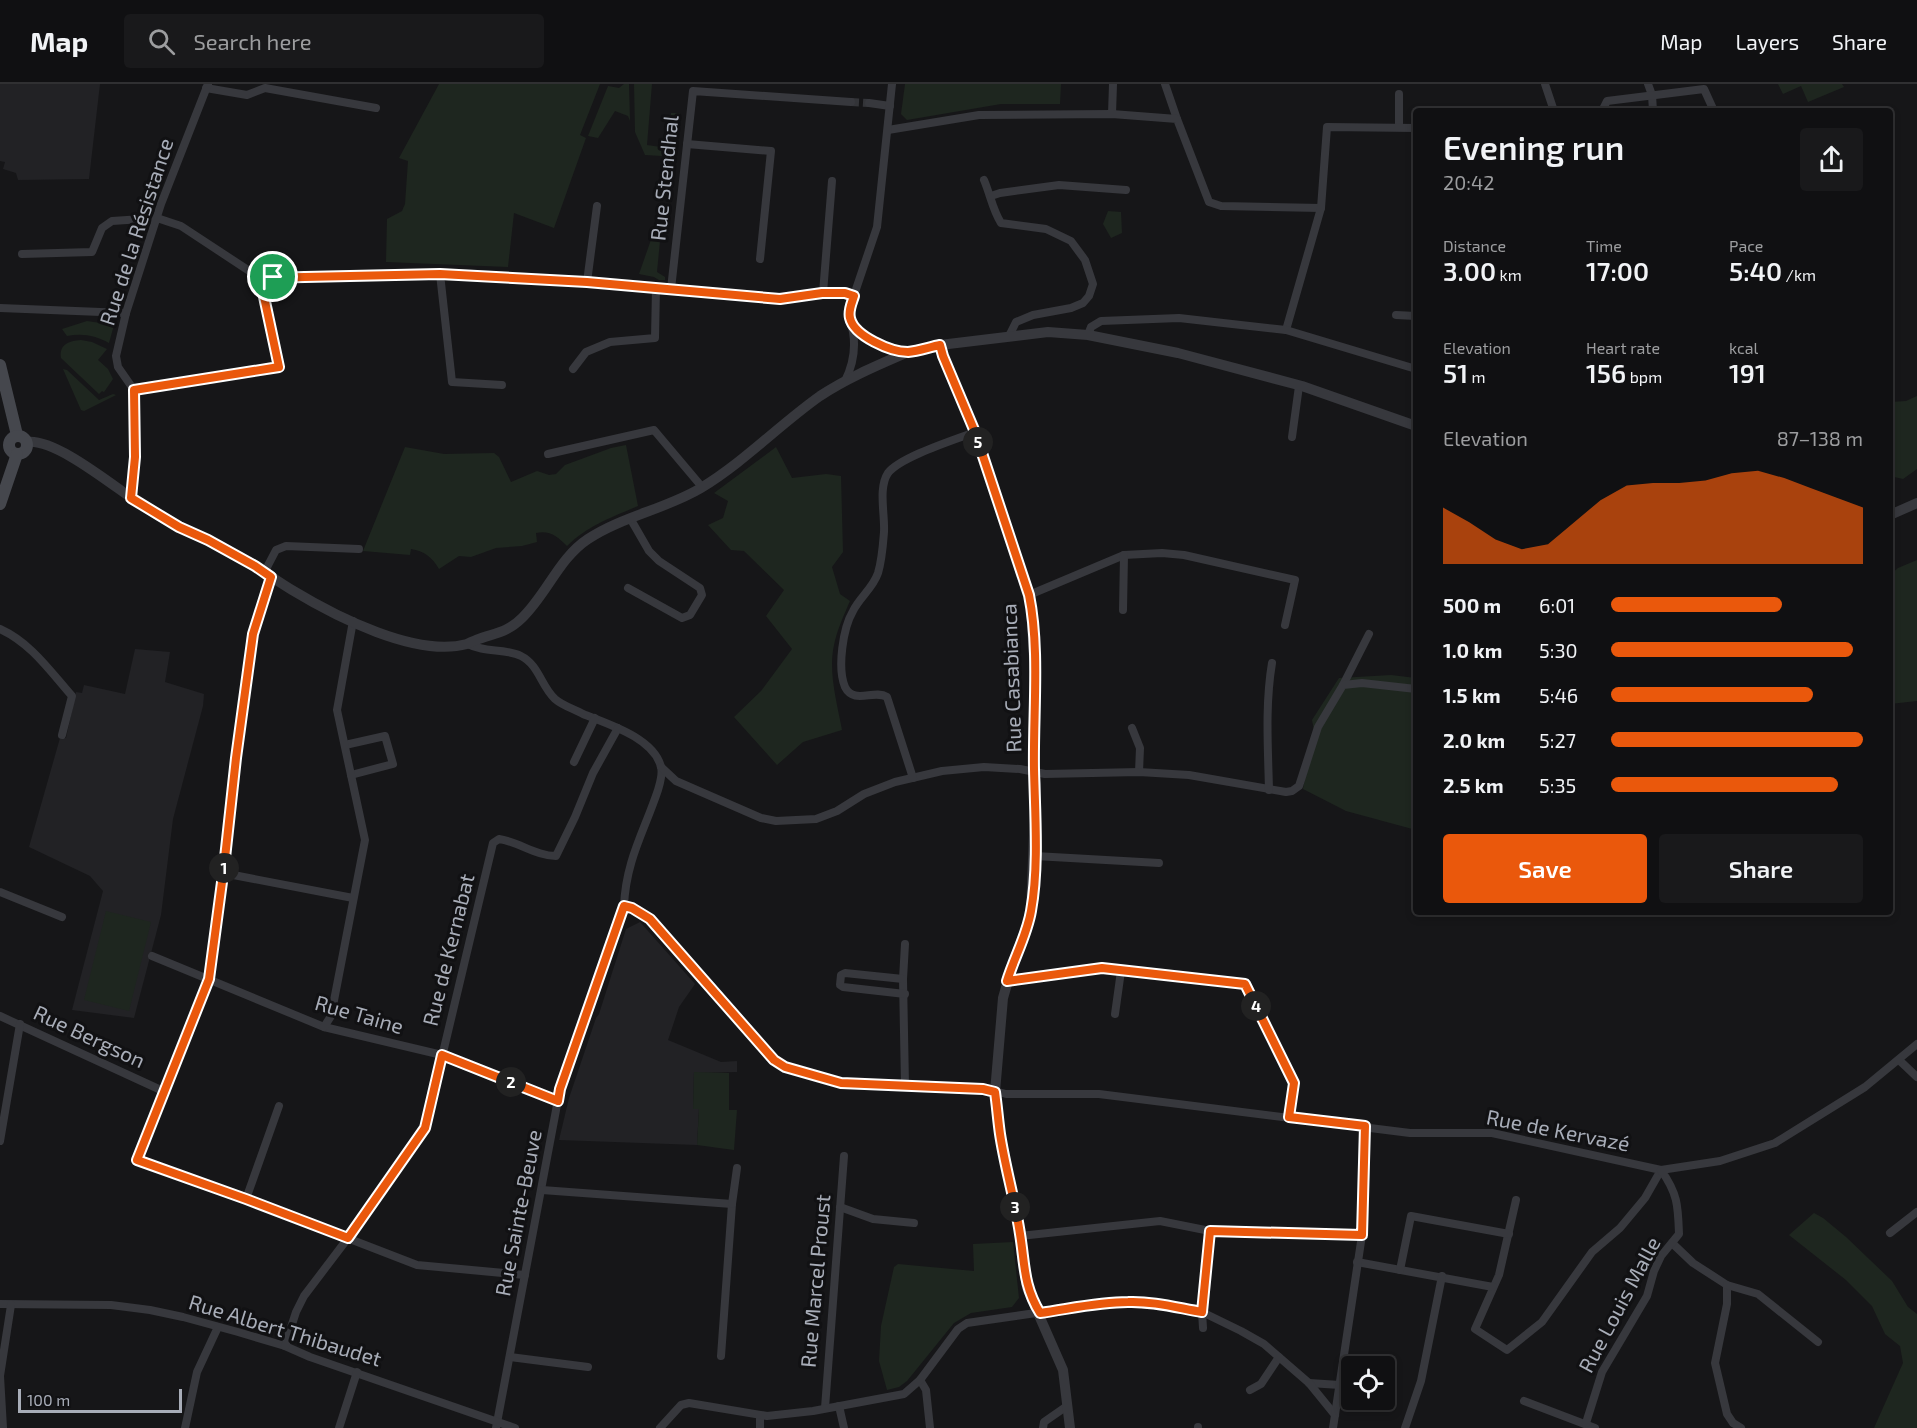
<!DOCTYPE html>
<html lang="en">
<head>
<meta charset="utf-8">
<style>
	:root { --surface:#101012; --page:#19191b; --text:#f1f3f6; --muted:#9c9d9f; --line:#303032; --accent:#ea580c }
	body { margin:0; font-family:"Exo 2",sans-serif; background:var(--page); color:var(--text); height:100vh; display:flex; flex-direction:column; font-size:22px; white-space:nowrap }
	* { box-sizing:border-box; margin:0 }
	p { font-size:20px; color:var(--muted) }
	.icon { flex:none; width:33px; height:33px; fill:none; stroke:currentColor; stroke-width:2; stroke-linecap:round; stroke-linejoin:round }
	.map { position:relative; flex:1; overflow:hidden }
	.details { position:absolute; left:1413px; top:24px; width:480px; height:807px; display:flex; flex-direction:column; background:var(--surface); border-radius:6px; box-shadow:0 3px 9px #0003,0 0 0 2px var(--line) }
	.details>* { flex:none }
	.buttons { position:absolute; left:1341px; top:1272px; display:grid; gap:12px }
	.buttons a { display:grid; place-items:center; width:54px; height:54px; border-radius:6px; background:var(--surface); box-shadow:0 3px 9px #0003,0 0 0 2px var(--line); font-size:30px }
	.scale { position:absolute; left:18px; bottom:15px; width:164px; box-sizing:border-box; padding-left:6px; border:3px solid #a8adb8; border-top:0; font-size:16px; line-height:21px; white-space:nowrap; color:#a8adb8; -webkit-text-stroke:4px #111113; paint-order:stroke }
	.pin { position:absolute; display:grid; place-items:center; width:51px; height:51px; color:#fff; margin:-26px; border:3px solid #fff; border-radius:50%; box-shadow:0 2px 6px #0007 }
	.km { position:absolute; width:30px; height:30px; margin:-15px; border-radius:50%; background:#222; color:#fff; font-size:16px; line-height:30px; text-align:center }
	.round { display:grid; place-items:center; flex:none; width:63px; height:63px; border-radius:6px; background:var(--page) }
	.summary { display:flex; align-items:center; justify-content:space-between; height:102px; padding:0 30px }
	h1 { font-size:33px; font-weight:600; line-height:45px }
	.stats { display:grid; grid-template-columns:repeat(3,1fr); gap:9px; height:102px; padding:6px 30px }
	.stats div { display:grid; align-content:center }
	.stats b { font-size:26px; font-weight:600 }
	.stats small { font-size:16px; font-weight:400 }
	.stats p { font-size:16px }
	.chart { height:168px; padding:12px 30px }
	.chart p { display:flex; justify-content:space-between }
	.chart svg { width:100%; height:108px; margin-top:6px; fill:var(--accent); opacity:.7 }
	.button { display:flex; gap:12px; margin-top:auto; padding:12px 30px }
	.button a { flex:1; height:69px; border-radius:6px; background:var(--accent); color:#fff; font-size:24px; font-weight:600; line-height:69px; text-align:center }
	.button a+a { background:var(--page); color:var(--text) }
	ul { padding:0 30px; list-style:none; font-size:20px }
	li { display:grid; grid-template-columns:96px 72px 1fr; align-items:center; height:45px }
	li i { height:15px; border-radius:8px; background:var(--accent) }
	header { display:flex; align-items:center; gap:36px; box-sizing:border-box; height:84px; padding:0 30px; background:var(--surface); border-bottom:2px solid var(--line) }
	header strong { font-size:28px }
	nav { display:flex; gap:33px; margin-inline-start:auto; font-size:21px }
	.search { width:420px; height:54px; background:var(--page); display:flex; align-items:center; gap:15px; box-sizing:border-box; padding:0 21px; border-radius:6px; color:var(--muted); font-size:22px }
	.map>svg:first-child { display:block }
	.built { fill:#222225 }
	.green { fill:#1e261f }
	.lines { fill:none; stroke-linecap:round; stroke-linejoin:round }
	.minor-tunnel { stroke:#333438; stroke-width:8; stroke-dasharray:8 4; stroke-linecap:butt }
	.minor { stroke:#37383d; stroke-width:8 }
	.tertiary { stroke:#37383d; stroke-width:10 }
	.secondary { stroke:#45474d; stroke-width:12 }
	.route-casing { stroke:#fff; stroke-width:12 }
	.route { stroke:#ea580c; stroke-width:8 }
	.labels { text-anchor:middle; stroke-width:6; stroke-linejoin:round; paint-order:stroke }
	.street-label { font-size:21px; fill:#a8adb8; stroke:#111113 }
</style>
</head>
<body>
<header>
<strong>Map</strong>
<div class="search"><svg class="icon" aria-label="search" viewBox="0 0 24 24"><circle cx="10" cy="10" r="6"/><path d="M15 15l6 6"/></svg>Search here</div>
<nav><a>Map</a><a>Layers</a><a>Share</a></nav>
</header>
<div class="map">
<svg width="1917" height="1344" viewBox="0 0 1917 1344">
	<rect width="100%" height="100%" fill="#161618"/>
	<g class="built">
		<polygon points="0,0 100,0 89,95 18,96 16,89 3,85 5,78 0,77"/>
		<polygon points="135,565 170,568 165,598 204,610 203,622 173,735 161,831 134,934 72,926 103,807 90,792 29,763 60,654 66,654 76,608 82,609 84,601 125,610"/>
		<polygon points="640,838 695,900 679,923 668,956 721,978 737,977 737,988 694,989 693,1025 699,1025 697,1061 559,1056 569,1014 596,934 599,930 626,845"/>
	</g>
	<g class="green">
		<polygon points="439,0 600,0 580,51 586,54 554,144 514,129 508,183 386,178 387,135 402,127 405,120 408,77 399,74"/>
		<polygon points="624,0 629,0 630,37 628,32 615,27 598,54 588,52 608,2 619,4"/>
		<polygon points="634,0 652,0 647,61 661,63 662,72 645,71 635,48"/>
		<polygon points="905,0 1061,0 1060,20 1001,20 907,36 901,30"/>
		<polygon points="1778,0 1842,0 1844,3 1808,18 1801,2 1783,10"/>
		<polygon points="671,29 680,29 675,75 667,71"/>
		<polygon points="1108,127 1121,128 1122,149 1111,154 1103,140"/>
		<polygon points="653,150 668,152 668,157 660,157 657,188 665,193 665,196 659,196 654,193 639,190"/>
		<path d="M 87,237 L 114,241 L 109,259 C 95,251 82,249 67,252 L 62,245 Z"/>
		<path d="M 81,256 L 92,258 L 107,265 L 98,276 L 108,285 L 113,295 L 104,308 L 102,307 L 99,310 L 61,274 C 59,260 69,257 81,256 Z"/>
		<polygon points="63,285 67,286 99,316 113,310 116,311 84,327 81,326"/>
		<polygon points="1917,312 1917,385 1903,395 1890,392 1890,318 1906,317"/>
		<path d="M 626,361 L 638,422 C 610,434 589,441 567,462 C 558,453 550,446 536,449 L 537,458 L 522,462 L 496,464 L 471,473 L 459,472 L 439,485 C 432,473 424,467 411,465 L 410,471 L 363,467 L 405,363 L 444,370 L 494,369 L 499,373 L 511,398 L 537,387 L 549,391 L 556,390 L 565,381 L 611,364 Z"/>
		<path d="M 776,363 L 792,394 L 826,390 L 841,392 L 843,468 L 832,483 L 840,510 L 850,517 C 844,531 837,546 834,561 C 828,588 837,619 842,646 L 803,658 L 777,681 L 734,633 L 761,607 L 792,565 L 766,532 L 784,506 L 744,467 L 731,466 L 708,441 L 723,434 L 728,417 L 714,409 Z"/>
		<polygon points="1917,476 1917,617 1890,620 1890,491 1898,484"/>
		<polygon points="1391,591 1416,594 1416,746 1346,727 1303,705 1314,646 1312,636 1339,594"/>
		<polygon points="106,827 151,838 129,927 84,916"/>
		<polygon points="694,988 729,989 729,1026 737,1026 734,1066 697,1061 699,1025 693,1025"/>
		<polygon points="1814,1129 1823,1134 1846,1153 1892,1197 1908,1223 1917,1230 1917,1344 1874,1344 1903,1279 1900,1262 1885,1250 1872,1222 1846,1196 1789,1151"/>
		<polygon points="1013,1158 1019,1214 1012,1223 971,1229 954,1239 907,1297 899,1303 887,1306 879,1277 881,1242 894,1183 898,1180 974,1187 973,1160"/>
	</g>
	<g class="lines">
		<polyline class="minor-tunnel" points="851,18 869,19"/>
		<g class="minor">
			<polyline points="1165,0 1177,35"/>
			<polyline points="1545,0 1554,27"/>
			<polyline points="1648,0 1652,11 1653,27"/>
			<polyline points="206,4 247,11 265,4 376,24"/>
			<polyline points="869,19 890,22"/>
			<polyline points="1602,27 1607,17 1704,5 1714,27"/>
			<polyline points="1112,30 1113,0"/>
			<polyline points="1399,43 1399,10"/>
			<polyline points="888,46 979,31 1112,30 1177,35 1209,118 1221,122 1321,124"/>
			<polyline points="687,60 771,67 760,175"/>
			<path d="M 984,96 C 990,110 993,127 1001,139 L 1046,145 L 1071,157 L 1085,176 L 1093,200 L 1089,212 L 1083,219 L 1071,224 L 1033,231 L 1016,238 L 1009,252"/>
			<polyline points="991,112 1000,109 1059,101 1126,106"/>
			<polyline points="22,170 92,168 102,144 112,137 157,134 181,142 260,194 440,190 587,198 780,215 823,209 845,209 854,212"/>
			<polyline points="440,190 452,298 502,301"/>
			<polyline points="587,198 597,122"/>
			<polyline points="671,205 693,7 851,18"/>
			<polyline points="823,209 832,97"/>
			<polyline points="0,224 126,229"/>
			<polyline points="1396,231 1416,232"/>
			<path d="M 852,239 C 866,258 886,262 908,268"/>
			<polyline points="1286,246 1321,124 1327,43 1416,44"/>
			<polyline points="1088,251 1091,243 1101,237 1179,234 1286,246 1416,285"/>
			<polyline points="573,285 586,268 610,258 655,254 656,204"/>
			<path d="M 845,297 C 853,281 856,266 853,248 C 851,240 849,232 850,223 L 877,143 L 892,0"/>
			<polyline points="134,306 118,283 116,272 126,229 161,120 208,0"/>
			<polyline points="134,306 278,283 260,194"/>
			<polyline points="1292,353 1299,302"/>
			<polyline points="548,370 654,346 702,403"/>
			<polyline points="131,414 135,373 134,306"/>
			<polyline points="264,489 276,466 286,462 359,465"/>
			<polyline points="271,493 253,550 236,674 224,783 209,895 137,1075 246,1115 417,1181 525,1191"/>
			<polyline points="628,504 682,534 690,531 702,511 700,504 659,477 649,467 630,434"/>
			<polyline points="1029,511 1124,471 1162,469 1184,471 1295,496 1285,541"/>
			<polyline points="1123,526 1124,471"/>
			<path d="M 0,545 C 31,559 50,587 72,612 L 62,651"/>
			<path d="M 468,560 C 484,569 505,564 521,572 C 539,581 541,602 555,615 C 563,622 574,625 583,630 C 608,640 654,654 661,683 C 663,690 660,699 658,706 C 644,748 626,776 624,822 L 560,1005 L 496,1344"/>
			<polyline points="1343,601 1369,550"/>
			<polyline points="1132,644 1140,664 1139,688"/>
			<polyline points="345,661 385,652 393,680 351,691"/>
			<polyline points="574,678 595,634"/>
			<polyline points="661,683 676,697 761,734 776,737 816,735 837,727 864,710 895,698 942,687 984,683 1020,685 1045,690 1139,688 1189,691 1286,708 1292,707 1299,702 1318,643 1343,601 1362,599 1416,605"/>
			<path d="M 913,694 L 887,613 C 874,605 854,621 845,603 C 837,584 843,544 853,527 C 860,513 873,504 878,489 C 882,476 883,461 884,448 C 885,430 878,404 888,389 C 900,373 954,356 975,348"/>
			<path d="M 1269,706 C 1268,663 1265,621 1272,579"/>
			<polyline points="1035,772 1159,779"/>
			<polyline points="223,789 353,814"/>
			<polyline points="0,808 62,833"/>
			<polyline points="624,822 632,824 650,835 774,976 785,983 841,998 983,1004 1006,1010 1099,1010 1410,1049 1492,1049 1661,1086 1645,1114 1620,1144 1592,1168 1542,1238 1507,1266 1475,1245 1499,1191 1516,1116"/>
			<polyline points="905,860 903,895 905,1001"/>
			<polyline points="152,872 324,943 442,971 558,1017"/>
			<polyline points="903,895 845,889 841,891 840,901 843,903 905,910"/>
			<polyline points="1007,897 1102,884 1245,900 1294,999 1289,1033"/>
			<polyline points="1115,930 1121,887"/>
			<polyline points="0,932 163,1007"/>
			<polyline points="324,943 331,932 365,756 337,626 353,537"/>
			<polyline points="1899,976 1917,993"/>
			<polyline points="0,1057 20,940"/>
			<polyline points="542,1106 732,1120 721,1272"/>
			<polyline points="246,1115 279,1022"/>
			<polyline points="732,1120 737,1084"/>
			<polyline points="840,1123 873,1135 914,1139"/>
			<polyline points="1890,1149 1917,1128"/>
			<polyline points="1020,1152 1160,1137 1210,1147 1362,1151"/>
			<polyline points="1672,1159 1693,1179 1727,1201 1727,1220 1715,1279 1727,1330 1733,1339 1741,1344"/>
			<polyline points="1357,1178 1493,1203"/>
			<polyline points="1400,1186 1411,1132 1509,1150"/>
			<polyline points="1727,1201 1758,1210 1818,1258"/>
			<polyline points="0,1220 111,1221 150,1226 183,1233 238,1248 285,1262 310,1273 515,1344"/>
			<polyline points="1203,1244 1202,1228 1210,1147"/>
			<path d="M 285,1262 L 296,1228 L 304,1212 L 348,1154 L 425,1044 L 493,759 L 499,755 C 519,758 536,772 556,772 L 575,733 L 593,689 L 618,644"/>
			<polyline points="510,1273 588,1283"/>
			<polyline points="920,1296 926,1306 930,1344"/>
			<polyline points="1309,1299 1340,1301"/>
			<polyline points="1250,1306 1261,1300 1279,1273"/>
			<polyline points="1524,1317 1595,1344"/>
			<polyline points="839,1322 844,1344"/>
			<polyline points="825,1324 844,1072"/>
			<polyline points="760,1331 760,1344"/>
			<path d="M 1586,1339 L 1602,1288 L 1647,1212 L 1654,1187 L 1661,1172 L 1679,1150 C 1678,1122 1678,1110 1661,1086 L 1720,1077 L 1775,1059 L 1865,1003 L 1917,960"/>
			<polyline points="3,1344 0,1292 11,1221"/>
			<polyline points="185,1344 197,1288 218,1243"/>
			<polyline points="339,1344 357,1288"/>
			<polyline points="660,1344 681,1321 689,1319 767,1332 813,1327 904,1310 920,1296 958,1245 967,1239 1098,1220 1128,1218 1162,1221 1202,1228 1241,1247 1264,1260 1309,1299 1335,1331"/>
			<polyline points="1043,1344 1044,1338 1067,1322"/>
			<polyline points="1198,1344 1198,1343"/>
			<polyline points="1333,1344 1362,1151 1365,1043"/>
			<polyline points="1405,1344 1421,1297 1442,1192"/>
		</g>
		<g class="tertiary">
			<polyline points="940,261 943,272 975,348 1029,511 1031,524 1035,591 1034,687 1036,700 1031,826 1028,839 1014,876 1003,914 995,1008 1000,1048 1020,1152 1022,1172 1027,1204 1063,1286 1070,1344"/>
			<path d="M 27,358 C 58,354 121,409 148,425 C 177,444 209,456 239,473 C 258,483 274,495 292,506 C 335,532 416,574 467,560 C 467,560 475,556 476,556 C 494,549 507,549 522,534 C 547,510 559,474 588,455 C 623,432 666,425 701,404 C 744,378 779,341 820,312 C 847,294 878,281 908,268 L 940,261 L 1048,248 L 1088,251 L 1178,269 L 1302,302 L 1416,342"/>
			<polyline points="1890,431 1917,419"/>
		</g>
		<g class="secondary">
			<polyline points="0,281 17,351"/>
			<circle cx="18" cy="361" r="9"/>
			<polyline points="0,420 17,370"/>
		</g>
	</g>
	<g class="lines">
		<g class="route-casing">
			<path id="route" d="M 440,190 L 587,198 L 780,215 L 822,209 L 845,209 L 854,212 C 852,219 848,226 850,234 C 854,252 891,268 908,268 C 918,267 930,263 940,261 L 943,272 L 975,348 L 1029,511 C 1040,565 1033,630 1034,685 C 1035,730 1039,783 1031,827 C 1027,851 1014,874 1007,897 L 1102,884 L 1245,900 L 1294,999 L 1289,1033 L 1365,1042 L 1362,1151 L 1210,1147 L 1202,1228 C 1178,1224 1153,1217 1128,1218 C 1098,1218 1069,1225 1040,1229 C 1023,1201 1025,1180 1020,1150 C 1015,1116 1005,1083 1000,1050 C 998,1036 997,1022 995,1008 L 983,1005 L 841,999 L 785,983 L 774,976 L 650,835 L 632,824 L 624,822 L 560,1005 L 558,1017 L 442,971 L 425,1044 L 348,1154 L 246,1115 L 137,1076 L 209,895 L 224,783 L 236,674 L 253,550 L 271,493 L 255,482 L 208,456 L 179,443 L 131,414 L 135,373 L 134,306 L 279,283 L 260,194 Z"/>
		</g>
		<use href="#route" class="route"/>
	</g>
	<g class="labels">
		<g class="street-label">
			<text transform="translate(665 94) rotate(-84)" y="7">Rue Stendhal</text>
			<text transform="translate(137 148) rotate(-72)" y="7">Rue de la Résistance</text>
			<text transform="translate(1012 594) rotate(-92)" y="7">Rue Casabianca</text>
			<text transform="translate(449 866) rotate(-76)" y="7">Rue de Kernabat</text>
			<text transform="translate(359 931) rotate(16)" y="7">Rue Taine</text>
			<text transform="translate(89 953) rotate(25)" y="7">Rue Bergson</text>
			<text transform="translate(1558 1047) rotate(11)" y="7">Rue de Kervazé</text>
			<text transform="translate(519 1129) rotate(-79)" y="7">Rue Sainte-Beuve</text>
			<text transform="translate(816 1197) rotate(-85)" y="7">Rue Marcel Proust</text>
			<text transform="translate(1620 1221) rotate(-62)" y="7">Rue Louis Malle</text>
			<text transform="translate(285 1247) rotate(17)" y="7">Rue Albert Thibaudet</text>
		</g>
	</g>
</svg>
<div class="buttons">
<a><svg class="icon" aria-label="locate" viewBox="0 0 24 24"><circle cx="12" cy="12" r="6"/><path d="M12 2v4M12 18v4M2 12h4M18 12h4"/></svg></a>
</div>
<div class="scale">100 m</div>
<div class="pin" style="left:273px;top:193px;background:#1e9e55"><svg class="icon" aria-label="arrive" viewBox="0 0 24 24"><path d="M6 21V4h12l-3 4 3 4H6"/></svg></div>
<b class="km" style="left:224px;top:784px">1</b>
<b class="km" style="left:511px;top:998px">2</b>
<b class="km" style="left:1015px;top:1123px">3</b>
<b class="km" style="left:1256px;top:922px">4</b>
<b class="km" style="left:978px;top:358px">5</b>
<section class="details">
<div class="summary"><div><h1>Evening run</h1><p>20:42</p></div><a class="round"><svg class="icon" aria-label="share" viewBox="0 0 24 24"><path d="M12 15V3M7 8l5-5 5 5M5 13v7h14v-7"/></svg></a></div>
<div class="stats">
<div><p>Distance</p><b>3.00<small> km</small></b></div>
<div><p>Time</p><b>17:00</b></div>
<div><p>Pace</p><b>5:40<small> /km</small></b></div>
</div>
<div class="stats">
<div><p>Elevation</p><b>51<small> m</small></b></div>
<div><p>Heart rate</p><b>156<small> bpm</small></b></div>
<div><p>kcal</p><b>191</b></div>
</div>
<div class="chart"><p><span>Elevation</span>87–138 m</p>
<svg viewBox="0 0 160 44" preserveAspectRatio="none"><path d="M0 44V21L10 27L20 34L30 38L40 36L50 27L60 18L70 12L80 11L90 11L100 10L110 7L120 6L130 9L140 13L150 17L160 21V44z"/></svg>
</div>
<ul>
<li><b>500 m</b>6:01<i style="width:68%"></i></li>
<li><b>1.0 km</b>5:30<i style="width:96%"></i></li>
<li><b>1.5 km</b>5:46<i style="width:80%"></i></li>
<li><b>2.0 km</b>5:27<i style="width:100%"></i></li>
<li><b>2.5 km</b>5:35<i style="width:90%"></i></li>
</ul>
<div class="button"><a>Save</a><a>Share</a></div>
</section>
</div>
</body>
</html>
